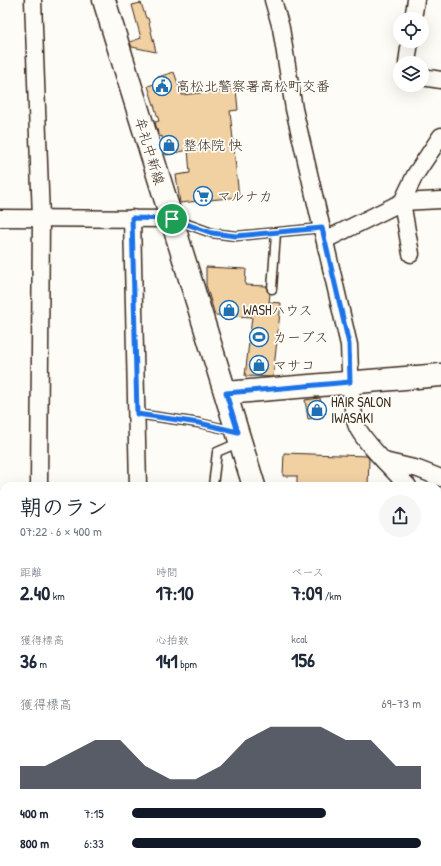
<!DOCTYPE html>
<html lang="ja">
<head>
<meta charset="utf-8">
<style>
	:root { --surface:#fff; --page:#f6f6f7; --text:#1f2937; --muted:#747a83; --accent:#111827 }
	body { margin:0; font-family:"Patrick Hand","Klee One",sans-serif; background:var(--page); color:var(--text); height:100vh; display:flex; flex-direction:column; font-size:15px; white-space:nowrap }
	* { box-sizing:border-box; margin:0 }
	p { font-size:13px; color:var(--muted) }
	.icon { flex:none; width:22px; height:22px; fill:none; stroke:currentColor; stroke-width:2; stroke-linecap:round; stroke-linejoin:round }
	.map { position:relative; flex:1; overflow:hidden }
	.details { position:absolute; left:0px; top:482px; width:441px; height:384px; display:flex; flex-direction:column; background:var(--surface); border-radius:12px 12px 0 0; box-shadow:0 4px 16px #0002 }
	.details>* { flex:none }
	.buttons { position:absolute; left:393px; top:12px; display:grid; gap:8px }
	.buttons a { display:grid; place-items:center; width:36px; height:36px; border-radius:50%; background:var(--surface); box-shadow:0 4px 16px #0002; font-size:20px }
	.pin { position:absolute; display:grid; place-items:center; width:34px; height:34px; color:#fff; margin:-17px; border:2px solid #fff; border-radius:50%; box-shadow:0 1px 4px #0007 }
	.round { display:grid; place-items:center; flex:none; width:42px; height:42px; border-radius:21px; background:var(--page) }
	.overview { display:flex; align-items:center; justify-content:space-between; height:68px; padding:0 20px }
	h1 { font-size:22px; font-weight:700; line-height:30px }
	.metrics { display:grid; grid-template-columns:repeat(3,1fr); gap:6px; height:68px; padding:4px 20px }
	.metrics div { display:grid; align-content:center }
	.metrics b { font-size:20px; font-weight:700 }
	.metrics small { font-size:11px; font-weight:400 }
	.metrics p { font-size:11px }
	.chart { height:112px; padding:8px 20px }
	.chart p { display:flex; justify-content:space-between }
	.chart svg { width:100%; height:72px; margin-top:4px; fill:var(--accent); opacity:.7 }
	ul { padding:0 20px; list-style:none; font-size:13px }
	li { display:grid; grid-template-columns:64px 48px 1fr; align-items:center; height:30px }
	li i { height:10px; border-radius:5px; background:var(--accent) }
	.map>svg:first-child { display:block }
	.building { fill:#f1d0a2; stroke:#3b2a1e }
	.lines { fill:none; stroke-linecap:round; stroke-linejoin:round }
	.lane-casing { stroke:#3b2a1e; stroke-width:11 }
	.street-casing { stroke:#3b2a1e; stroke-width:19 }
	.secondary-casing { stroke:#3b2a1e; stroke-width:25 }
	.primary-casing { stroke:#3b2a1e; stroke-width:25 }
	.lane { stroke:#fdfcf7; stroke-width:8 }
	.street { stroke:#fdfcf7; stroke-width:16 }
	.secondary { stroke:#fdfcf7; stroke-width:22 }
	.primary { stroke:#fbddab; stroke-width:22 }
	.route-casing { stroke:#fff; stroke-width:8 }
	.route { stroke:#1a73e8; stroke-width:5 }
	.labels { text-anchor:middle; stroke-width:3.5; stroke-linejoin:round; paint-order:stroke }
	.poi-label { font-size:14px; fill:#3b2a1e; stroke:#fdfcf7; text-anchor:start }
	.street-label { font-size:14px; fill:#3b2a1e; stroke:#fdfcf7 }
</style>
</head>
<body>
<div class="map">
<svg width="441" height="866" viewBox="0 0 441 866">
	<rect width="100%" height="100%" fill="#fdfcf7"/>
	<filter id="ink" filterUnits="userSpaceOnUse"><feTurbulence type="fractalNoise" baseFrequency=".025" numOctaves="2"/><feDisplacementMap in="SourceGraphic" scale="8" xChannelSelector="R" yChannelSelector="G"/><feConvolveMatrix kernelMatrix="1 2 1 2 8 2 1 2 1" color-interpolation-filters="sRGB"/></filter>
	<g filter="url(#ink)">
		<g class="building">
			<polygon points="141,3 146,18 148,18 156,52 132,47 130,42 141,38 132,5"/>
			<polygon points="174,72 182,95 236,89 238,110 230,111 239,197 180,203 176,175 190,173 188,150 166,155 162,136 159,137 155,122 159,121 148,86 160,82 158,77"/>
			<polygon points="206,267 246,269 245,285 267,286 267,291 270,294 269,302 281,303 273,377 245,376 252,317 215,315 206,285"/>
			<polygon points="320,398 323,417 308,419 305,400"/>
			<polygon points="284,453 367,456 369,459 368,486 297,486 297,476 283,476"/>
		</g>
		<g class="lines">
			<g class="lane-casing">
				<g id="lane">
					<polyline points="176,220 212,233 236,236 322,228"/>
					<polyline points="272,289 276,233"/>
					<polyline points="137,414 199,423 234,431"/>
					<polyline points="213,486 217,452 240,442"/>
				</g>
			</g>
			<g class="street-casing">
				<g id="street">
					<polyline points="33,0 41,218 39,486"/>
					<path d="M 273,0 L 281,28 L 294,109 L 349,345 C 350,367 350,403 356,424 C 361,440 396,473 408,486"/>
					<polyline points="413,19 416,0"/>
					<polyline points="407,63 410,41"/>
					<polyline points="422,77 441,80"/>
					<polyline points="0,218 171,219"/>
					<polyline points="132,218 138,486"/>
					<polyline points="325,240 402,202 441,200"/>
					<polyline points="411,254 402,202 415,175 441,136"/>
					<polyline points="384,461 418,469 441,478"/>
					<polyline points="437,525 441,534"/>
					<polyline points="222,862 222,866"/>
					<polyline points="285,862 285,866"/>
				</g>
			</g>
			<g class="secondary-casing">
				<g id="secondary">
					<polyline points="104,0 254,486"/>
					<polyline points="226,393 441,375"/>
					<polyline points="0,595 4,595"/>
					<polyline points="437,605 441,605"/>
				</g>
			</g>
			<g class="primary-casing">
				<g id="primary">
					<polyline points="437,786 441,786"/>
					<polyline points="358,862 359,866"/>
				</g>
			</g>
			<use href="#lane" class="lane"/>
			<use href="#street" class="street"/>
			<use href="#secondary" class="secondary"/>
			<use href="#primary" class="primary"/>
		</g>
	</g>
	<g class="lines" filter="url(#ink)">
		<g class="route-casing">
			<polygon id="route" points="132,218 172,219 212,233 236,236 322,228 349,344 350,382 226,393 238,432 199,423 137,414"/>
		</g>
		<use href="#route" class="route"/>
	</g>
	<defs>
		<g id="civic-ring" transform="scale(1)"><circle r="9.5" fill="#fdfcf7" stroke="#1f6fb2" stroke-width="1.5"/><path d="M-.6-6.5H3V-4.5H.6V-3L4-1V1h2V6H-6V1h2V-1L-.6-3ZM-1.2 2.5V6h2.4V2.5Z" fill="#1f6fb2"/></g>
		<g id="shop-ring" transform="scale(1)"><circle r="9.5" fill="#fdfcf7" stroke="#1f6fb2" stroke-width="1.5"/><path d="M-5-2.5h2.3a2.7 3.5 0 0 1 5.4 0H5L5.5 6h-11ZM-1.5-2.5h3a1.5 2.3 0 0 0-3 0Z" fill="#1f6fb2"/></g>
		<g id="supermarket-ring" transform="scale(1)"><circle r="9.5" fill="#fdfcf7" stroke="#1f6fb2" stroke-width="1.5"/><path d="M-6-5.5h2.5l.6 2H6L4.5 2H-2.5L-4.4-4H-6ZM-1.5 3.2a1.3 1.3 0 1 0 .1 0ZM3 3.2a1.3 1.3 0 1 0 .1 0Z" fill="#1f6fb2"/></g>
		<g id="stadium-ring" transform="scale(1)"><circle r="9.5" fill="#fdfcf7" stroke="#1f6fb2" stroke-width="1.5"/><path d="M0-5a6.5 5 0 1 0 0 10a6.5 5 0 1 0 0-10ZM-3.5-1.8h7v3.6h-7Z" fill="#1f6fb2"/></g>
	</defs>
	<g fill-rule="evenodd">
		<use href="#civic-ring" x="162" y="86"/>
		<use href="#shop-ring" x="169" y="145"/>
		<use href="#supermarket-ring" x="203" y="196"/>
		<use href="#shop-ring" x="229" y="310"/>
		<use href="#stadium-ring" x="259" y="337"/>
		<use href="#shop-ring" x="259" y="365"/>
		<use href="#shop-ring" x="317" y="410"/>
	</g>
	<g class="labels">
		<g class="poi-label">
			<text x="176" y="91">高松北警察署高松町交番</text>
			<text x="183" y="150">整体院 快</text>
			<text x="217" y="201">マルナカ</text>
			<text x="243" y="315">WASHハウス</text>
			<text x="273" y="342">カーブス</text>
			<text x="273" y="370">マサコ</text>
			<text x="331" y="407">HAIR SALON<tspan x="331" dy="16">IWASAKI</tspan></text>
		</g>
		<g class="street-label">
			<text transform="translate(150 151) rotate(73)" y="5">牟礼中新線</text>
		</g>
	</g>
</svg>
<div class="buttons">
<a><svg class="icon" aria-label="locate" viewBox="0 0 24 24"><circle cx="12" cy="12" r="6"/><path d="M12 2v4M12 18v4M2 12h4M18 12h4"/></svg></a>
<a><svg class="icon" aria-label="layers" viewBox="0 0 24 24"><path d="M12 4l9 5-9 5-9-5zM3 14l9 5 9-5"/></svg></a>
</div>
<div class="pin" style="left:172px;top:219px;background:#1e9e55"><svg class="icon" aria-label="arrive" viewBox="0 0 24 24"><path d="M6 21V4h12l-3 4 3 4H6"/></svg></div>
<section class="details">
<div class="overview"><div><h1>朝のラン</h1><p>07:22 · 6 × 400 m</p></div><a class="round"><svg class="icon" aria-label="share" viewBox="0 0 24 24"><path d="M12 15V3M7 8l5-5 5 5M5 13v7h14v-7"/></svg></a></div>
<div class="metrics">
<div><p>距離</p><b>2.40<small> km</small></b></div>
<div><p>時間</p><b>17:10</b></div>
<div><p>ペース</p><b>7:09<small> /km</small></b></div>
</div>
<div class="metrics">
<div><p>獲得標高</p><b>36<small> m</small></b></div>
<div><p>心拍数</p><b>141<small> bpm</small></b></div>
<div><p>kcal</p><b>156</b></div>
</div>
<div class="chart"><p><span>獲得標高</span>69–73 m</p>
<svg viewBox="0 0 160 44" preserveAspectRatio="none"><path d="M0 44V30L10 30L20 22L30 14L40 14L50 30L60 38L70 38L80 30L90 14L100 6L110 6L120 6L130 14L140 14L150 30L160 30V44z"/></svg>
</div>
<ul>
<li><b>400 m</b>7:15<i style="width:67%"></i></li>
<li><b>800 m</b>6:33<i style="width:100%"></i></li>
</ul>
</section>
</div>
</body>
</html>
